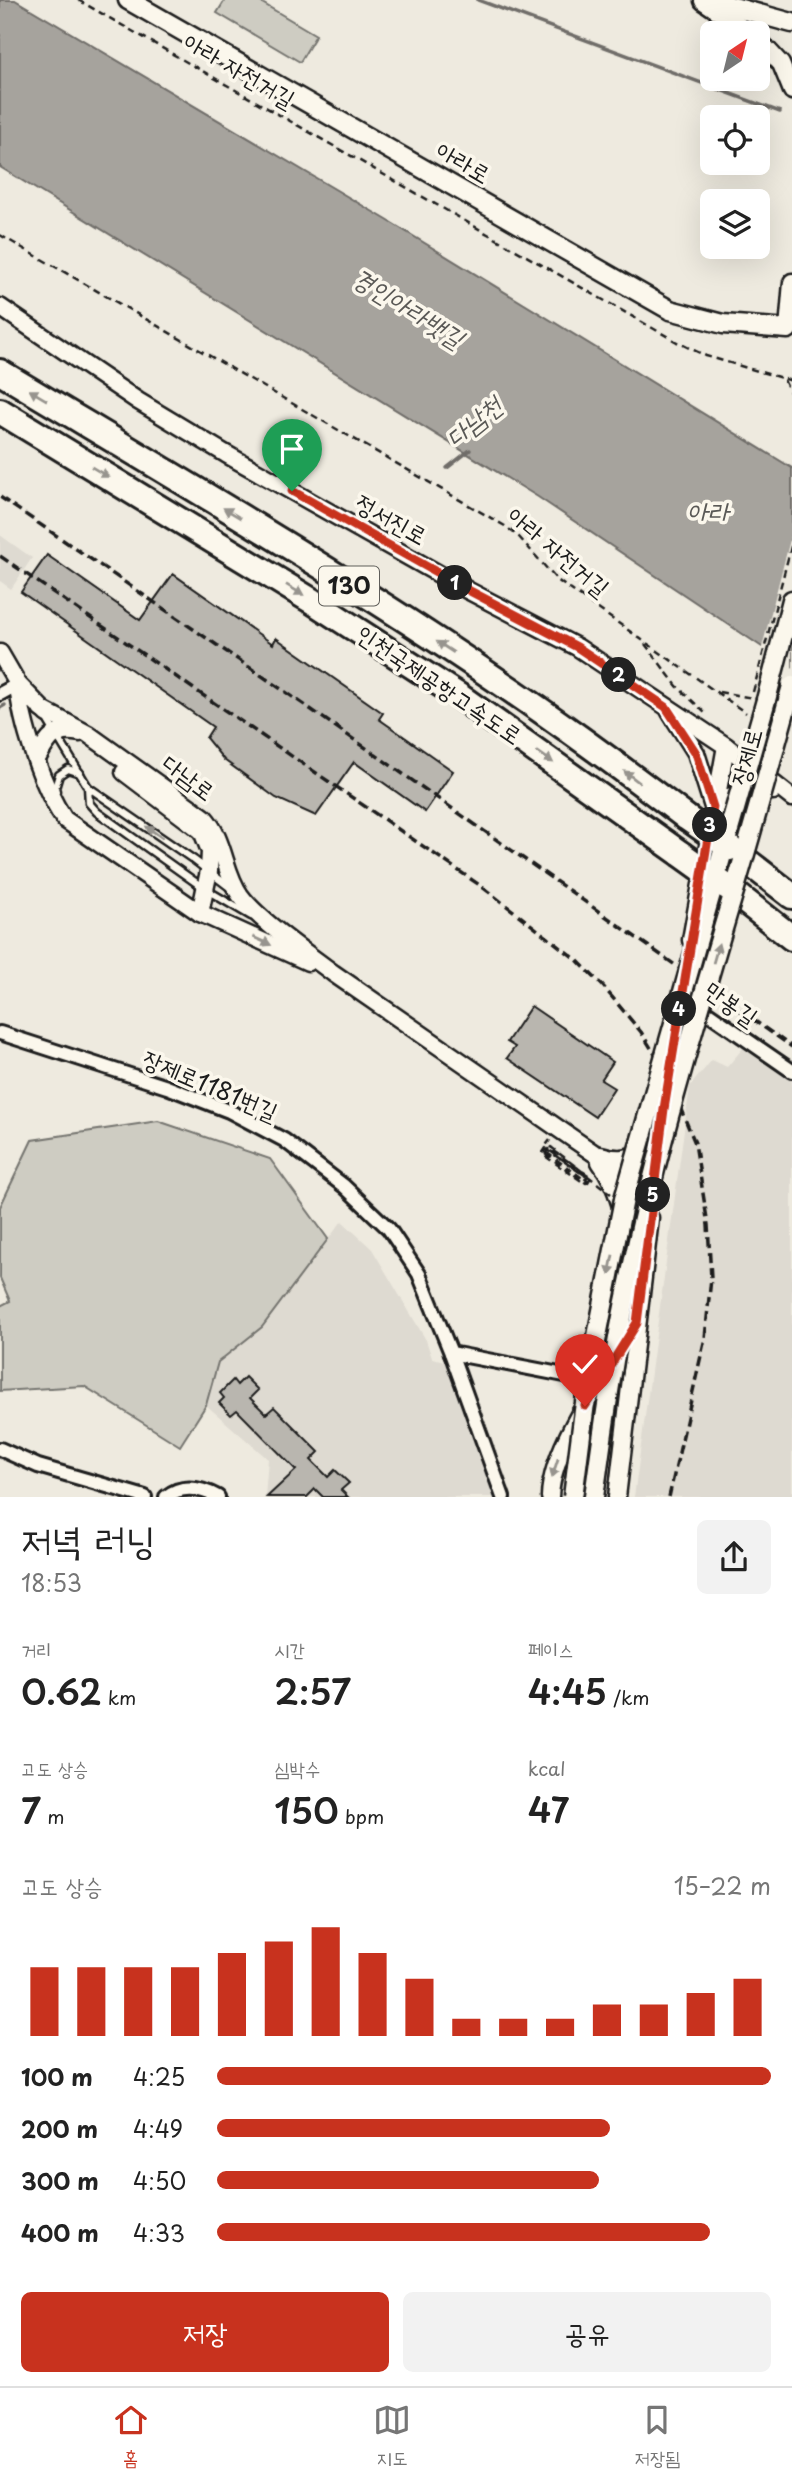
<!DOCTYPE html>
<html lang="ko">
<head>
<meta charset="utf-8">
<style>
	:root { --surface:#fff; --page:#f2f2f2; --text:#222; --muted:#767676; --line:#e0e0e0; --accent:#c8321e }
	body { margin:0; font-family:"Playpen Sans","Poor Story",sans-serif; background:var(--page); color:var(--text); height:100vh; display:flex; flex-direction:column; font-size:26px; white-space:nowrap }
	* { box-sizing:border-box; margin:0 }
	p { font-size:23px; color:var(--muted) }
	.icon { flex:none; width:38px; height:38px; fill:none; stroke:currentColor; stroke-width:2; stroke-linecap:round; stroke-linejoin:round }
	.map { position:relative; height:1497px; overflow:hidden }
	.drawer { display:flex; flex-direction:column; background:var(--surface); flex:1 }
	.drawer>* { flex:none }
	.needle { width:46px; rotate:35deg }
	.fabs { position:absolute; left:700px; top:21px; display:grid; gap:14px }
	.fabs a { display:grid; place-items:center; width:70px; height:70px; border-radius:10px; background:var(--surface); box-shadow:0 7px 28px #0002; font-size:35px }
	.pin { position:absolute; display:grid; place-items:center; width:60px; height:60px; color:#fff; margin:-72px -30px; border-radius:50% 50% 50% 0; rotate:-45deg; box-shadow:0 0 7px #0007 }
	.pin .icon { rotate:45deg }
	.km { position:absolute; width:35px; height:35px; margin:-18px; border-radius:50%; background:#222; color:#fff; font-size:19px; line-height:35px; text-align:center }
	.round { display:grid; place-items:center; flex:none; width:74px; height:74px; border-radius:10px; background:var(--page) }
	.overview { display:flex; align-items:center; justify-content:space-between; height:119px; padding:0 21px }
	h1 { font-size:38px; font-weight:600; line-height:52px }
	.metrics { display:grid; grid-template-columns:repeat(3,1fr); gap:10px; height:119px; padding:7px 21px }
	.metrics div { display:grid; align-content:center }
	.metrics b { font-size:35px; font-weight:600 }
	.metrics small { font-size:19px; font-weight:400 }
	.metrics p { font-size:19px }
	.chart { height:196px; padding:14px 21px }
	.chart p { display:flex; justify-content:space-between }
	.chart svg { width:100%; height:126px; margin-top:7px; stroke:var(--accent); stroke-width:6 }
	.primary-button { display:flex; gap:14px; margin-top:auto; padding:14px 21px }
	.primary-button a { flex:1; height:80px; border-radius:10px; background:var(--accent); color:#fff; font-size:28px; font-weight:600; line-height:80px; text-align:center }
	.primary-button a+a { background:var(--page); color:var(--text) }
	ul { padding:0 21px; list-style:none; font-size:23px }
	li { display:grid; grid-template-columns:112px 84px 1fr; align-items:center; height:52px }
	li i { height:18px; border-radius:9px; background:var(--accent) }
	.tab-bar { display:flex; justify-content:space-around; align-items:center; height:98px; border-top:2px solid var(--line); background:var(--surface); font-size:19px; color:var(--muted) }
	.tab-bar a { display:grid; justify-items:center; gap:4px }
	.tab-bar .current { color:var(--accent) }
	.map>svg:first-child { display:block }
	.built { fill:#dedad1 }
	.green { fill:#ceccc2; stroke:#75746f; stroke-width:2 }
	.water { fill:#a6a39d; stroke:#6f6d69; stroke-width:2 }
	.pier { fill:#eeeadf }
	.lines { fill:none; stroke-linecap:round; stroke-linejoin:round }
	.stream { stroke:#6f6d69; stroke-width:3.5 }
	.building { fill:#b9b6af; stroke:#1c1c1c; stroke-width:2 }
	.service-casing { stroke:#1c1c1c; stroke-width:11 }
	.minor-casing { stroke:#1c1c1c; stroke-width:18 }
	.tertiary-casing { stroke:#1c1c1c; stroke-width:21 }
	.secondary-casing { stroke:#1c1c1c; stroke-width:23 }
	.motorway-casing { stroke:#1c1c1c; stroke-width:30 }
	.path { stroke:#1c1c1c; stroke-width:2.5; stroke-dasharray:7 5; stroke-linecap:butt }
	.service { stroke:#fbf7ec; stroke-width:6 }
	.minor { stroke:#fbf7ec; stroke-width:12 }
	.tertiary { stroke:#fbf7ec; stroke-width:16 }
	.secondary { stroke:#fbf7ec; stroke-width:18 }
	.motorway { stroke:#fbf7ec; stroke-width:24 }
	.rail { stroke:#1c1c1c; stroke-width:3.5; stroke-dasharray:10 5; stroke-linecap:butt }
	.secondary-bridge-casing { stroke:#1c1c1c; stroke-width:23; stroke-linecap:butt }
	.motorway-bridge-casing { stroke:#1c1c1c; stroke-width:30; stroke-linecap:butt }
	.path-bridge { stroke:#1c1c1c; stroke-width:2.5; stroke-dasharray:7 5; stroke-linecap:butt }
	.secondary-bridge { stroke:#fbf7ec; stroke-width:18 }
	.motorway-bridge { stroke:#fbf7ec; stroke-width:24 }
	.oneway { fill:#97948e }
	.route-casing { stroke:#fff; stroke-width:14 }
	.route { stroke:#c8321e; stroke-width:9 }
	.labels { text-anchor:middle; stroke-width:7; stroke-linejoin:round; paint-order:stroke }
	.shield { fill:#fbf7ec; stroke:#5f5e5a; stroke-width:2 }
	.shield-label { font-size:23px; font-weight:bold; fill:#1c1c1c }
	.street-label { font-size:24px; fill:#1c1c1c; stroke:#fbf7ec }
	.water-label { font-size:26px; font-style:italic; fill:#5a5956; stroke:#fbf7ec }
</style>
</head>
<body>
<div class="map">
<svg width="792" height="1497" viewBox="0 0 792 1497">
	<rect width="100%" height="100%" fill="#eeeadf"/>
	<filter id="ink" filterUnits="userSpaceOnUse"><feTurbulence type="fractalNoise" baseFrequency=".0143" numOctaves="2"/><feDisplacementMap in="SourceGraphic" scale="14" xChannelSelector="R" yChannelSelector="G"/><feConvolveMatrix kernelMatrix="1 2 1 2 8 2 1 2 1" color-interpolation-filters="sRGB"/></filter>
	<g filter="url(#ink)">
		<g class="built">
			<polygon points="0,535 32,558 11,589 0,581"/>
			<polygon points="744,1047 792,1080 792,1497 634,1497 690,1086 712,1060 727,1067"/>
			<polygon points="342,1221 372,1249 426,1340 432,1358 449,1362 498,1497 265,1497 268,1459 206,1405 218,1362 262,1327"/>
		</g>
		<g class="green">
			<polygon points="225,0 257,0 316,35 300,62 217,13"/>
			<polygon points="158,1121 270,1159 328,1239 262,1327 218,1362 206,1405 180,1446 84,1386 0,1391 0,1306 10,1301 0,1278 0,1207 32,1140"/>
		</g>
		<polygon class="water" points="0,0 15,0 387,220 792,468 792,667 538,497 0,167"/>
		<polygon class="pier" points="792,532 792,671 761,651"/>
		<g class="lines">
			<g class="stream">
				<polyline points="478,0 780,112"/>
				<polyline points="447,468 470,450"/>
				<polyline points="0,708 5,705"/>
			</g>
		</g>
		<g class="building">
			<polygon points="47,555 140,620 173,574 273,644 276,638 383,713 379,719 453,771 425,812 354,762 316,816 276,798 224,760 206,738 213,727 21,592"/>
			<polygon points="531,1006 613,1062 601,1080 614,1088 595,1117 507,1058 515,1047 507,1042"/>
			<polygon points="245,1377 258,1390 250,1398 266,1414 274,1407 319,1452 311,1460 328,1477 335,1470 349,1483 341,1490 348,1497 323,1497 315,1489 307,1497 267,1497 296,1470 237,1410 231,1415 219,1403 224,1398 220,1393 233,1380 237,1385"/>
		</g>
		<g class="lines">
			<g class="service-casing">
				<g id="service">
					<polyline points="45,716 88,787 194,860 232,889"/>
					<polyline points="88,787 89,803 97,812 205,889 251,916"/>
					<polyline points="56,791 55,788 59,775 68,769 80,773"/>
				</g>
			</g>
			<g class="minor-casing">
				<g id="minor">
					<polyline points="0,694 18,684"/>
					<polyline points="682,995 792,1071"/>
					<polyline points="0,1033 167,1087 229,1111 284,1140 344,1186 389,1229 419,1274 451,1353 580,1378"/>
					<polyline points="451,1353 503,1497"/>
					<polyline points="0,1449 38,1466 145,1497"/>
					<path d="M 166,1497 C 182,1484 201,1488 218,1497"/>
				</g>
			</g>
			<g class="tertiary-casing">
				<g id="tertiary">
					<polyline points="703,1 750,33"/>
					<polyline points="758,39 781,64 792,91"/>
					<polyline points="0,307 138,401 226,454 469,591 577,647 726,746 792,798"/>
					<polyline points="788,329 792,282"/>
					<polyline points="0,653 18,684 47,714"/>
					<path d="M 18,684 C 21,724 42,786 64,819 L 200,913 L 308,962"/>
					<path d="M 41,709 L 88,734 L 204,817 C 225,840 223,871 240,895 C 258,920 307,953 333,973 L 653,1194"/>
					<path d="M 670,712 L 696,753 L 713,807 C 735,792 747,787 773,791"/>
					<path d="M 37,759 C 49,737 54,728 80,733"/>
					<polyline points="124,772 202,831 210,851 209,871 200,913"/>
					<polyline points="691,940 726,746"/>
					<polyline points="664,1112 673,1048"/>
					<path d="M 601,1155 C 641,1168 650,1141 664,1109"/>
					<path d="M 600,1162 C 622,1191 626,1228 632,1263"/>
					<polyline points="573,1377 583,1386 586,1402"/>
					<path d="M 550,1497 C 551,1454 591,1393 615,1358"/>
					<polyline points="617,1497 650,1218"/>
				</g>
			</g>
			<g class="secondary-casing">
				<g id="secondary">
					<polyline points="128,0 670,310 723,324 788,329"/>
					<polyline points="708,0 792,23"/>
					<polyline points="766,700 792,600"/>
				</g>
			</g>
			<g class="motorway-casing">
				<g id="motorway">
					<path d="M 0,372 C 196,490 395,605 581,739 C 617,765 652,791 687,818"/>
					<polyline points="0,411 312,601 459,696 681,854"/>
					<polyline points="730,848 792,896"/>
					<polyline points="727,887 792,938"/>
				</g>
			</g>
			<g class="path">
				<polyline points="78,0 677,342 706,356 792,381"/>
				<polyline points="0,235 505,526 519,537 557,580 746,713"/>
				<polyline points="784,380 792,396"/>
				<polyline points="645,644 677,686 707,715"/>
				<polyline points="719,692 753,698"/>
				<polyline points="545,1154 586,1183 589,1178 546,1148 542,1154 583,1182 587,1177 544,1148 550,1140"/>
			</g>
			<use href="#service" class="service"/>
			<use href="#minor" class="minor"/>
			<use href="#tertiary" class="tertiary"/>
			<use href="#secondary" class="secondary"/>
			<use href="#motorway" class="motorway"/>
			<g class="rail">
				<polyline points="0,497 309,708 792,1047"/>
				<polyline points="0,556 481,886 577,960 602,985 641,1032 664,1069 695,1143 708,1225 711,1278 705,1338 669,1497"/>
			</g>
			<g class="secondary-bridge-casing">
				<g id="secondary-bridge">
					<polyline points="573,1497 587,1387 624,1199 766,700"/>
					<path d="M 594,1497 C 604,1423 614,1350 630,1278 C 655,1155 692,1035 727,915 C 750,839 771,762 792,686"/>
				</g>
			</g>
			<g class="motorway-bridge-casing">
				<g id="motorway-bridge">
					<polyline points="687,818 730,848"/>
					<polyline points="681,854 727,887"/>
				</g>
			</g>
			<g class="path-bridge">
				<polyline points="753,692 792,543"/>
				<polyline points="545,1154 549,1148 591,1177 588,1182 547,1153 551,1147 611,1194"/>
			</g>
			<use href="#secondary-bridge" class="secondary-bridge"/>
			<use href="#motorway-bridge" class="motorway-bridge"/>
		</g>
		<defs><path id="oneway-solid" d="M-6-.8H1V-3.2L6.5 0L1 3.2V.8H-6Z" transform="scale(1.75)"/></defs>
		<g class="oneway">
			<use href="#oneway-solid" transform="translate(38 395) rotate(-149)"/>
			<use href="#oneway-solid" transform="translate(100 472) rotate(31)"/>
			<use href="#oneway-solid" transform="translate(232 513) rotate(-149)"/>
			<use href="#oneway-solid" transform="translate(295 590) rotate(31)"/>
			<use href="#oneway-solid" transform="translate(445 647) rotate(-147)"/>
			<use href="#oneway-solid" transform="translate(545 757) rotate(35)"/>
			<use href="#oneway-solid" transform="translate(632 777) rotate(-143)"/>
			<use href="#oneway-solid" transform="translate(154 832) rotate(-145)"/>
			<use href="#oneway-solid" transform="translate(262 941) rotate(24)"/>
			<use href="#oneway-solid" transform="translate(716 953) rotate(-74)"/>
			<use href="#oneway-solid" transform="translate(611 1265) rotate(101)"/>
			<use href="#oneway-solid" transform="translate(555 1468) rotate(108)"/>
		</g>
	</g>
	<g class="lines" filter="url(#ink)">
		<g class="route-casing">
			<polyline id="route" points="292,491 470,591 577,647 666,707 696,753 713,807 664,1109 637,1323 585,1406"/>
		</g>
		<use href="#route" class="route"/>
	</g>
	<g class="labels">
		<rect class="shield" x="319" y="566.5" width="60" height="39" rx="5"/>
		<g class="shield-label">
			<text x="349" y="594">130</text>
		</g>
		<g class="street-label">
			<text transform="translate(239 71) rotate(30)" y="8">아라 자전거길</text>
			<text transform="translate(463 163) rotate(30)" y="8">아라로</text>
			<text transform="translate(391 520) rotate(29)" y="8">정서진로</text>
			<text transform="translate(558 552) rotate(40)" y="8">아라 자전거길</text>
			<text transform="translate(439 685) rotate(34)" y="8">인천국제공항고속도로</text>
			<text transform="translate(747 757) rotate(-75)" y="8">장제로</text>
			<text transform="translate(188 778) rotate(37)" y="8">다남로</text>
			<text transform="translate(731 1004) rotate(35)" y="8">만봉길</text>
			<text transform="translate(210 1086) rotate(23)" y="8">장제로1181번길</text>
		</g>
		<g class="water-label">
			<text transform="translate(408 308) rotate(32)" y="9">경인아라뱃길</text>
			<text transform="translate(474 422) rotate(-39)" y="9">다남천</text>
			<text x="708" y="521">아라</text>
		</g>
	</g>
</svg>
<div class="fabs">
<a><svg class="needle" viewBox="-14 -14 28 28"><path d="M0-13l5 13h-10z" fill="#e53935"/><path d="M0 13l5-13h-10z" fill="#767676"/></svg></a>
<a><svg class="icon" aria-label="locate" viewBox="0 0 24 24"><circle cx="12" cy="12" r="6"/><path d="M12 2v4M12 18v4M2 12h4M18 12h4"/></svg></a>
<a><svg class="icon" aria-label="layers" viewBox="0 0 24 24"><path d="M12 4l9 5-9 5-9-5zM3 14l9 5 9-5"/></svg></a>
</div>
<div class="pin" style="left:292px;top:491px;background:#1e9e55"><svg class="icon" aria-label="arrive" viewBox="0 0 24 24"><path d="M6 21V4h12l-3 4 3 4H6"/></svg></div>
<div class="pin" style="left:585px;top:1406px;background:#d93025"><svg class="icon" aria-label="check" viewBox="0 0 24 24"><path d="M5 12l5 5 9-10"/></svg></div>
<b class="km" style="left:455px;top:583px">1</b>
<b class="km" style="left:619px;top:675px">2</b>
<b class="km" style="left:710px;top:825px">3</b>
<b class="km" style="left:679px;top:1009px">4</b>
<b class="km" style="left:653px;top:1195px">5</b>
</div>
<section class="drawer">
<div class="overview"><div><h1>저녁 러닝</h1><p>18:53</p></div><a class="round"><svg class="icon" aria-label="share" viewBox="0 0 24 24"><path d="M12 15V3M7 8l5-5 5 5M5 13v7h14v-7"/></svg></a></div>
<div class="metrics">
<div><p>거리</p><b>0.62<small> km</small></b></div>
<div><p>시간</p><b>2:57</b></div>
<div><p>페이스</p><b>4:45<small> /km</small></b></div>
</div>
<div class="metrics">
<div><p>고도 상승</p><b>7<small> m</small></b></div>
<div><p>심박수</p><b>150<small> bpm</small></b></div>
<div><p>kcal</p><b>47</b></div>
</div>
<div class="chart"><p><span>고도 상승</span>15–22 m</p>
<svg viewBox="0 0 160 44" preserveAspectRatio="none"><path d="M5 44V20M15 44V20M25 44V20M35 44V20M45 44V15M55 44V11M65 44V6M75 44V15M85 44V24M95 44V38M105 44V38M115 44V38M125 44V33M135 44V33M145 44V29M155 44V24"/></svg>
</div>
<ul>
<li><b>100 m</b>4:25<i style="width:100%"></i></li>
<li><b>200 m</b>4:49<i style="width:71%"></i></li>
<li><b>300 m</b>4:50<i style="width:69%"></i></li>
<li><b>400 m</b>4:33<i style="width:89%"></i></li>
</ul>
<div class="primary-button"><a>저장</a><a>공유</a></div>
</section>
<nav class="tab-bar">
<a class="current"><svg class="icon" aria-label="home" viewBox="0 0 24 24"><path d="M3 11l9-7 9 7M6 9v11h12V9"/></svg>홈</a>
<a><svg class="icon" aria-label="map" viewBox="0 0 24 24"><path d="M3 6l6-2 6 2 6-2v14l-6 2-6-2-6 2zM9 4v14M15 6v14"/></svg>지도</a>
<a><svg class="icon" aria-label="saved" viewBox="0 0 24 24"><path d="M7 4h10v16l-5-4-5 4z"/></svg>저장됨</a>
</nav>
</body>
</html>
